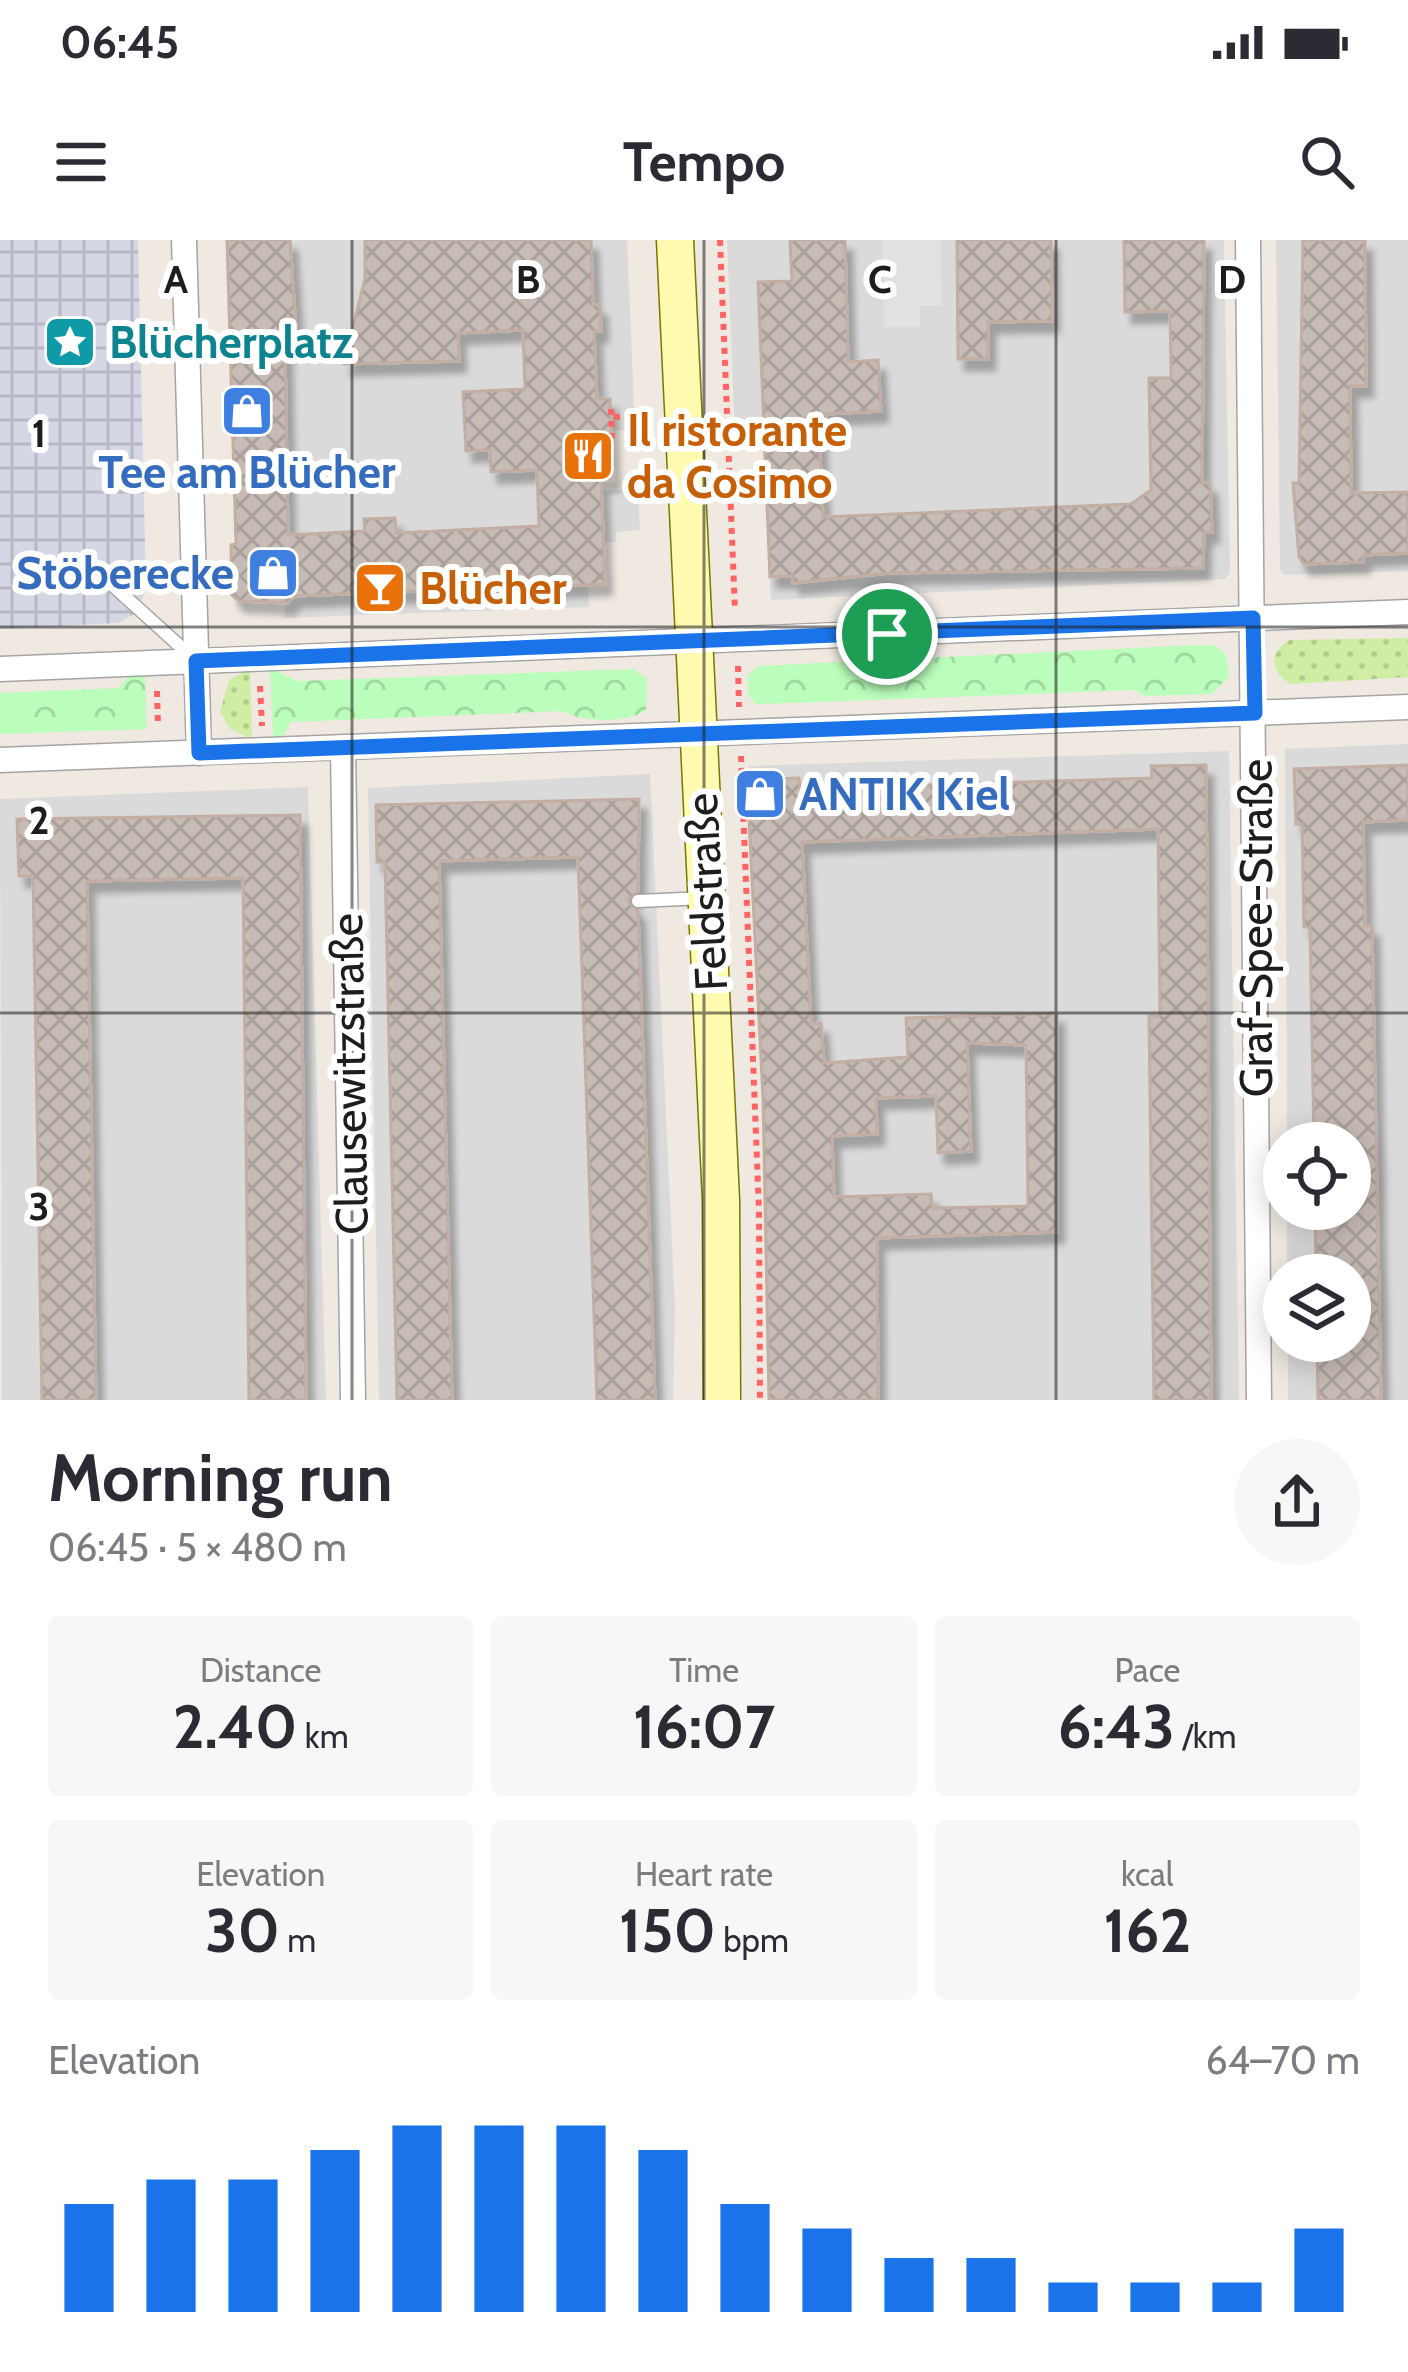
<!DOCTYPE html>
<html lang="en">
<head>
<meta charset="utf-8">
<style>
	:root { --surface:#fff; --page:#f7f7f7; --text:#2b2b33; --muted:#7c7c81; --accent:#1a73e8 }
	body { margin:0; font-family:Cabin,sans-serif; background:var(--page); color:var(--text); height:100vh; display:flex; flex-direction:column; font-size:45px; white-space:nowrap }
	* { box-sizing:border-box; margin:0 }
	p { font-size:39px; color:var(--muted) }
	.icon { flex:none; width:66px; height:66px; fill:none; stroke:currentColor; stroke-width:2; stroke-linecap:round; stroke-linejoin:round }
	.map { position:relative; height:1160px; overflow:hidden }
	.side { display:flex; flex-direction:column; background:var(--surface); flex:1 }
	.side>* { flex:none }
	.controls { position:absolute; left:1263px; top:882px; display:grid; gap:24px }
	.controls a { display:grid; place-items:center; width:108px; height:108px; border-radius:50%; background:var(--surface); box-shadow:0 6px 30px #0003; font-size:60px }
	.pin { position:absolute; display:grid; place-items:center; width:102px; height:102px; color:#fff; margin:-51px; border:6px solid #fff; border-radius:50%; box-shadow:0 3px 12px #0007 }
	.round { display:grid; place-items:center; flex:none; width:126px; height:126px; border-radius:63px; background:var(--page) }
	.head { display:flex; align-items:center; justify-content:space-between; height:204px; padding:0 48px }
	h1 { font-size:66px; font-weight:800; line-height:90px }
	.metrics { display:grid; grid-template-columns:repeat(3,1fr); gap:18px; height:204px; padding:12px 48px }
	.metrics div { display:grid; align-content:center; border-radius:12px; background:var(--page); text-align:center }
	.metrics b { font-size:60px; font-weight:800 }
	.metrics small { font-size:33px; font-weight:400 }
	.metrics p { font-size:33px }
	.chart { height:336px; padding:24px 48px }
	.chart p { display:flex; justify-content:space-between }
	.chart svg { width:100%; height:216px; margin-top:12px; stroke:var(--accent); stroke-width:6 }
	.status { display:flex; justify-content:space-between; align-items:center; height:84px; padding:0 60px; background:var(--surface); direction:ltr }
	.status svg { height:33px; fill:currentColor }
	header { display:flex; justify-content:space-between; align-items:center; height:156px; padding:0 48px; background:var(--surface); font-size:54px; font-weight:800 }
	.map>svg:first-child { display:block }
	.residential { fill:#dbdada }
	.grass { fill:url(#grass-dots) }
	.park { fill:url(#park-crowns) }
	.parking { fill:#e1e1e1 }
	.plaza { fill:url(#plaza-grid) }
	.building { fill:url(#building-cross-hatch); stroke:#c2aea3; stroke-width:3; fill-rule:evenodd; filter:url(#shadow) }
	.lines { fill:none; stroke-linecap:round; stroke-linejoin:round }
	.lane-casing { stroke:#a4a4a4; stroke-width:15 }
	.street-casing { stroke:#a4a4a4; stroke-width:27 }
	.secondary-casing { stroke:#767800; stroke-width:39 }
	.path { stroke:#ff6463; stroke-width:6; stroke-dasharray:6 6; stroke-linecap:butt }
	.lane { stroke:#fff; stroke-width:12 }
	.street { stroke:#fff; stroke-width:24 }
	.secondary { stroke:#fefbb1; stroke-width:36 }
	.route-casing { stroke:#fff; stroke-width:24 }
	.route { stroke:#1a73e8; stroke-width:15 }
	.grid { fill:none; stroke:#1d1d1d; stroke-width:3; stroke-opacity:0.55 }
	.labels { text-anchor:middle; stroke-width:12; stroke-linejoin:round; paint-order:stroke }
	.culture-label { font-size:45px; font-weight:bold; fill:#0d838f; stroke:#fff; text-anchor:start }
	.food-label { font-size:45px; font-weight:bold; fill:#c56008; stroke:#fff; text-anchor:start }
	.shop-label { font-size:45px; font-weight:bold; fill:#366cbe; stroke:#fff }
	.street-label { font-size:45px; fill:#1d1d1d; stroke:#fff }
	.grid-label { font-size:39px; text-anchor:middle; font-weight:bold; fill:#1d1d1d; stroke:#fff; stroke-width:12; stroke-linejoin:round; paint-order:stroke }
</style>
</head>
<body>
<div class="status"><b>06:45</b><svg viewBox="0 0 49 12"><path d="M0 12V9h3v3zM5 12V6h3v6zM10 12V3h3v9zM15 12V0h3v12zM26 1h20v11H26zM47 4h2v5h-2z"/></svg></div>
<header><svg class="icon" aria-label="menu" viewBox="0 0 24 24"><path d="M4 6h16M4 12h16M4 18h16"/></svg>Tempo<svg class="icon" aria-label="search" viewBox="0 0 24 24"><circle cx="10" cy="10" r="6"/><path d="M15 15l6 6"/></svg></header>
<div class="map">
<svg width="1408" height="1160" viewBox="0 0 1408 1160">
	<defs>
		<pattern id="grass-dots" width="8" height="8" patternUnits="userSpaceOnUse" patternTransform="scale(3)"><rect width="8" height="8" fill="#cfeda3"/><path d="M2 2h.1M6 6h.1" fill="none" stroke="#b1cb8c" stroke-width="1.8" stroke-linecap="round"/></pattern>
		<pattern id="park-crowns" width="20" height="18" patternUnits="userSpaceOnUse" patternTransform="scale(3)"><rect width="20" height="18" fill="#bbfdba"/><path d="M2 6a3 3 0 1 1 6 0M12 15a3 3 0 1 1 6 0" fill="none" stroke="#a0d89f"/></pattern>
		<pattern id="plaza-grid" width="8" height="8" patternUnits="userSpaceOnUse" patternTransform="scale(3)"><rect width="8" height="8" fill="#d6d7e5"/><path d="M0 4h8M4 0v8" fill="none" stroke="#b7b8c4"/></pattern>
		<pattern id="building-cross-hatch" width="8" height="8" patternUnits="userSpaceOnUse" patternTransform="scale(3)"><rect width="8" height="8" fill="#c7bbb5"/><path d="M0 0l8 8M0 8l8-8" fill="none" stroke="#aaa09b"/></pattern>
		<filter id="shadow"><feDropShadow dx="7" dy="11" stdDeviation="3" flood-color="#0004"/></filter>
	</defs>
	<rect width="100%" height="100%" fill="#efe9e2"/>
	<g class="residential">
		<polygon points="227,0 627,0 635,189 612,191 613,240 601,241 602,251 638,249 640,290 616,292 616,302 604,302 605,344 588,345 589,367 283,378 287,363 239,361 232,355 231,305 236,303"/>
		<polygon points="727,0 1224,0 1230,333 1225,339 771,360 762,195 735,192"/>
		<polygon points="1276,0 1408,0 1408,331 1284,335 1280,329"/>
		<polygon points="1408,504 1408,1160 1288,1160 1288,1101 1350,1101 1350,1035 1287,1035 1287,969 1350,969 1350,903 1287,903 1285,509"/>
		<polygon points="1229,511 1239,1160 769,1160 763,858 748,526"/>
		<polygon points="650,534 675,1068 673,1160 379,1160 368,548"/>
		<polygon points="308,547 326,1160 2,1160 0,559"/>
	</g>
	<g class="grass">
		<path d="M 1408,398 L 1408,437 L 1292,444 C 1270,435 1268,411 1290,400 Z"/>
		<polygon points="250,429 252,499 230,489 220,472 229,440"/>
	</g>
	<g class="park">
		<polygon points="1198,405 1216,406 1226,415 1229,436 1212,454 1145,456 1135,450 765,464 755,464 748,454 748,435 758,426"/>
		<path d="M 270,428 L 297,441 L 634,429 L 647,439 L 646,470 C 630,483 581,483 563,471 L 291,482 L 281,500 L 273,500 Z"/>
		<polygon points="145,434 147,489 0,494 0,453 119,448 128,437"/>
	</g>
	<polygon class="parking" points="882,0 941,0 942,66 920,66 920,87 884,87"/>
	<polygon class="plaza" points="0,0 138,0 146,350 136,373 118,383 0,389"/>
	<g class="building">
		<polygon points="227,0 290,0 297,105 285,105 288,295 365,291 364,279 395,278 396,293 539,286 537,230 491,232 490,210 466,211 463,152 525,149 523,90 458,93 459,121 344,124 365,38 365,0 591,0 593,65 600,65 601,91 594,91 597,159 610,159 613,240 601,240 605,344 294,356 288,363 239,361 232,355 231,305 236,304"/>
		<polygon points="790,0 845,0 848,122 878,120 881,171 826,174 827,191 819,192 823,277 1131,264 1151,250 1149,138 1171,138 1170,71 1125,72 1124,0 1204,0 1202,243 1210,243 1212,292 1204,292 1203,328 890,333 793,343 793,336 770,337 758,42 792,41"/>
		<polygon points="957,0 1051,0 1052,81 988,82 988,119 958,119"/>
		<polygon points="1303,0 1365,0 1366,146 1350,146 1351,253 1408,252 1408,313 1363,315 1363,322 1304,324 1299,317 1293,243 1299,243"/>
		<path d="M 1206,525 L 1211,1160 L 1154,1160 L 1149,776 L 1160,776 L 1158,589 L 802,602 L 811,784 L 821,783 L 824,823 L 908,817 L 906,778 L 1057,773 L 1057,992 L 877,998 L 878,1160 L 769,1160 L 763,858 L 747,540 L 799,538 L 800,549 L 1152,538 L 1151,526 ZM 967,803 L 1026,805 L 1028,966 L 932,968 L 931,954 L 834,957 L 832,896 L 877,894 L 876,858 L 936,856 L 938,913 L 971,911 Z"/>
		<polygon points="1408,525 1408,580 1363,582 1365,686 1372,686 1381,1160 1318,1160 1317,1101 1350,1101 1350,1035 1316,1035 1315,969 1350,969 1350,903 1314,903 1310,687 1304,687 1302,584 1296,584 1294,529"/>
		<polygon points="639,559 638,651 628,660 638,671 655,1160 597,1160 578,617 439,621 452,1160 397,1160 385,622 377,622 376,565"/>
		<polygon points="300,575 306,1160 249,1160 243,638 87,641 96,1160 42,1160 33,636 19,636 17,579"/>
	</g>
	<g class="lines">
		<g class="lane-casing">
			<g id="lane">
				<polyline points="109,342 193,418"/>
				<polyline points="638,661 705,658"/>
			</g>
		</g>
		<g class="street-casing">
			<g id="street">
				<polyline points="184,0 199,513"/>
				<polyline points="1248,0 1259,1160"/>
				<polyline points="0,429 1408,372"/>
				<polyline points="343,508 353,1160"/>
				<polyline points="0,520 1408,467"/>
			</g>
		</g>
		<g class="secondary-casing">
			<polyline id="secondary" points="675,0 721,960 722,1160"/>
		</g>
		<g class="path">
			<polyline points="720,0 735,371"/>
			<polyline points="611,169 612,198"/>
			<polyline points="614,177 652,176"/>
			<polyline points="738,426 739,467"/>
			<polyline points="260,446 262,486"/>
			<polyline points="157,451 158,486"/>
			<polyline points="741,516 759,971 760,1160"/>
		</g>
		<use href="#lane" class="lane"/>
		<use href="#street" class="street"/>
		<use href="#secondary" class="secondary"/>
	</g>
	<g class="lines">
		<g class="route-casing">
			<polygon id="route" points="1253,378 1255,473 199,513 196,421"/>
		</g>
		<use href="#route" class="route"/>
	</g>
	<path class="grid" d="M 352,0 L 352,1160M 704,0 L 704,1160M 1056,0 L 1056,1160M 0,387 L 1408,387M 0,773 L 1408,773"/>
	<defs>
		<g id="sight-square" transform="scale(2.7)"><rect x="-9" y="-9" width="18" height="18" rx="4" fill="#0f9aa8" stroke="#fff"/><path d="M0-6L1.8-2.2L6-1.7L2.9 1.2L3.7 5.4L0 3.3L-3.7 5.4L-2.9 1.2L-6-1.7L-1.8-2.2Z" fill="#fff"/></g>
		<g id="shop-square" transform="scale(2.7)"><rect x="-9" y="-9" width="18" height="18" rx="4" fill="#3f7fe0" stroke="#fff"/><path d="M-5-2.5h2.3a2.7 3.5 0 0 1 5.4 0H5L5.5 6h-11ZM-1.5-2.5h3a1.5 2.3 0 0 0-3 0Z" fill="#fff"/></g>
		<g id="restaurant-square" transform="scale(2.7)"><rect x="-9" y="-9" width="18" height="18" rx="4" fill="#e8710a" stroke="#fff"/><path d="M-5-6h1v4h1v-4h1v4h1v-4h1v5L-1.5 .5V6h-2V.5L-5-1ZM5-6V6H3V1.5H1.5Q1.5-4 5-6Z" fill="#fff"/></g>
		<g id="bar-square" transform="scale(2.7)"><rect x="-9" y="-9" width="18" height="18" rx="4" fill="#e8710a" stroke="#fff"/><path d="M-6-5H6L.8 .8V4.5H3.5V6h-7V4.5H-.8V.8Z" fill="#fff"/></g>
	</defs>
	<g fill-rule="evenodd">
		<use href="#sight-square" x="70" y="102"/>
		<use href="#shop-square" x="247" y="171"/>
		<use href="#restaurant-square" x="588" y="216"/>
		<use href="#shop-square" x="273" y="333"/>
		<use href="#bar-square" x="380" y="348"/>
		<use href="#shop-square" x="760" y="554"/>
	</g>
	<g class="labels">
		<g class="culture-label">
			<text x="109" y="118">Blücherplatz</text>
		</g>
		<g class="food-label">
			<text x="627" y="206">Il ristorante<tspan x="627" dy="52">da Cosimo</tspan></text>
			<text x="419" y="364">Blücher</text>
		</g>
		<g class="shop-label">
			<text x="247" y="248">Tee am Blücher</text>
			<text x="234" y="349" text-anchor="end">Stöberecke</text>
			<text x="799" y="570" text-anchor="start">ANTIK Kiel</text>
		</g>
		<g class="street-label">
			<text transform="translate(706 652) rotate(-93)" y="16">Feldstraße</text>
			<text transform="translate(1256 688) rotate(-90)" y="16">Graf-Spee-Straße</text>
			<text transform="translate(349 834) rotate(-91)" y="16">Clausewitzstraße</text>
		</g>
	</g>
	<g class="grid-label">
		<text x="176" y="53">A</text>
		<text x="528" y="53">B</text>
		<text x="880" y="53">C</text>
		<text x="1232" y="53">D</text>
		<text x="39" y="207">1</text>
		<text x="39" y="594">2</text>
		<text x="39" y="980">3</text>
	</g>
</svg>
<div class="controls">
<a><svg class="icon" aria-label="locate" viewBox="0 0 24 24"><circle cx="12" cy="12" r="6"/><path d="M12 2v4M12 18v4M2 12h4M18 12h4"/></svg></a>
<a><svg class="icon" aria-label="layers" viewBox="0 0 24 24"><path d="M12 4l9 5-9 5-9-5zM3 14l9 5 9-5"/></svg></a>
</div>
<div class="pin" style="left:887px;top:394px;background:#1e9e55"><svg class="icon" aria-label="arrive" viewBox="0 0 24 24"><path d="M6 21V4h12l-3 4 3 4H6"/></svg></div>
</div>
<section class="side">
<div class="head"><div><h1>Morning run</h1><p>06:45 · 5 × 480 m</p></div><a class="round"><svg class="icon" aria-label="share" viewBox="0 0 24 24"><path d="M12 15V3M7 8l5-5 5 5M5 13v7h14v-7"/></svg></a></div>
<div class="metrics">
<div><p>Distance</p><b>2.40<small> km</small></b></div>
<div><p>Time</p><b>16:07</b></div>
<div><p>Pace</p><b>6:43<small> /km</small></b></div>
</div>
<div class="metrics">
<div><p>Elevation</p><b>30<small> m</small></b></div>
<div><p>Heart rate</p><b>150<small> bpm</small></b></div>
<div><p>kcal</p><b>162</b></div>
</div>
<div class="chart"><p><span>Elevation</span>64–70 m</p>
<svg viewBox="0 0 160 44" preserveAspectRatio="none"><path d="M5 44V22M15 44V17M25 44V17M35 44V11M45 44V6M55 44V6M65 44V6M75 44V11M85 44V22M95 44V27M105 44V33M115 44V33M125 44V38M135 44V38M145 44V38M155 44V27"/></svg>
</div>
</section>
</body>
</html>
